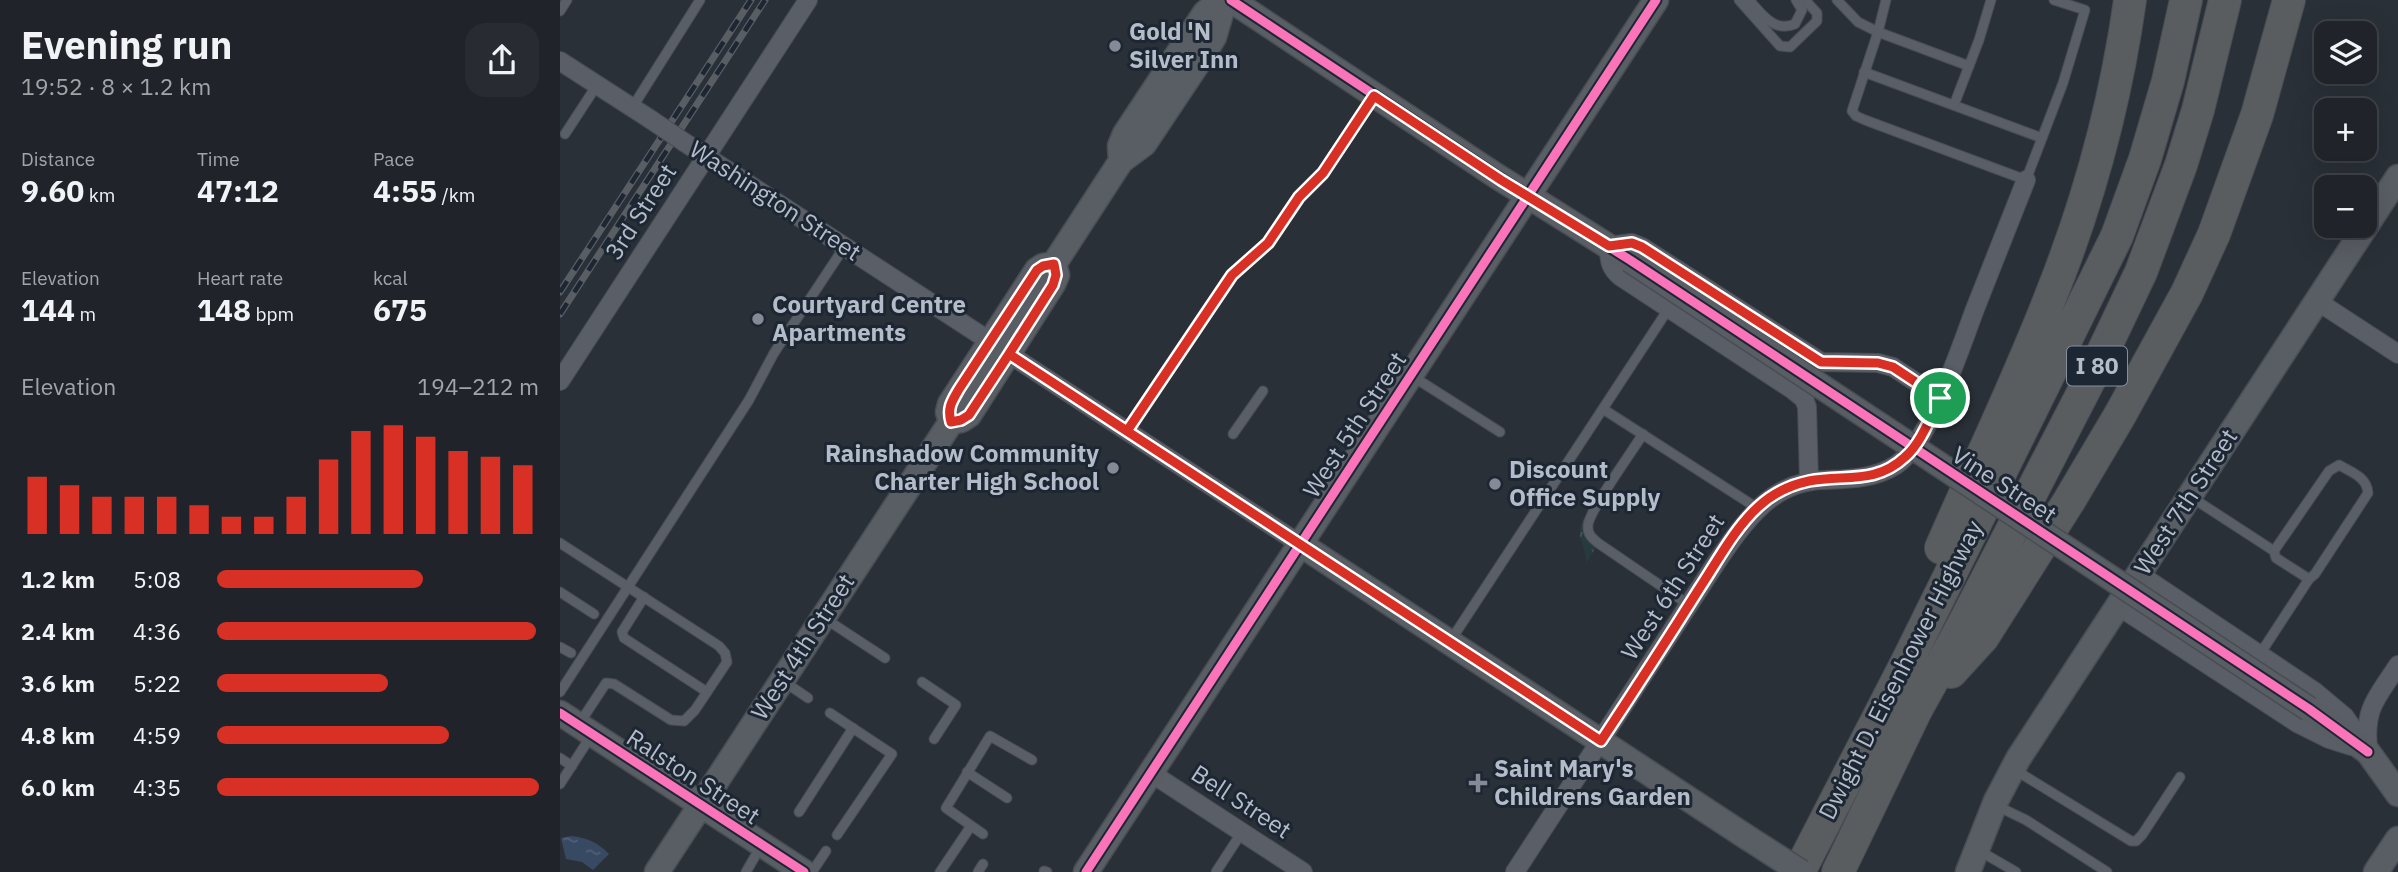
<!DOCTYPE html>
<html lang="en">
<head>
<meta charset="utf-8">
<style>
	:root { --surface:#20242a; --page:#282c32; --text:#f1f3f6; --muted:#a2a4a8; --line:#3d4147; --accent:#d93025 }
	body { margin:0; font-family:"IBM Plex Sans",sans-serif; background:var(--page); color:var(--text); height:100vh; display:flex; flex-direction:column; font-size:26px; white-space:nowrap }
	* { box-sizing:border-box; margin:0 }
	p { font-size:23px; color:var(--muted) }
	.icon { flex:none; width:38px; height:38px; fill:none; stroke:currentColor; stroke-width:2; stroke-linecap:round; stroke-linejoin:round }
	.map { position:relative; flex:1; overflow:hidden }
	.panel { display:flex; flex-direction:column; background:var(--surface); width:560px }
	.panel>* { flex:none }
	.tools { position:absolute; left:1754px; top:21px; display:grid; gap:14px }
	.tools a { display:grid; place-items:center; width:63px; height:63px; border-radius:14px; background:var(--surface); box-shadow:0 7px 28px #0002,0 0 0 2px var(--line); font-size:35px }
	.pin { position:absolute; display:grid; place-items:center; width:60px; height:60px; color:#fff; margin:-30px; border:4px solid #fff; border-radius:50%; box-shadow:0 2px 7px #0007 }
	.round { display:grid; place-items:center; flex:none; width:74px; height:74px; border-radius:21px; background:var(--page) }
	.summary { display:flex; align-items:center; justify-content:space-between; height:119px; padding:0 21px }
	h1 { font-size:38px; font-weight:800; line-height:52px }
	.metrics { display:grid; grid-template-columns:repeat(3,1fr); gap:10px; height:119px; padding:7px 21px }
	.metrics div { display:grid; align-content:center }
	.metrics b { font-size:30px; font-weight:800 }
	.metrics small { font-size:19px; font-weight:400 }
	.metrics p { font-size:19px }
	.chart { height:196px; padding:14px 21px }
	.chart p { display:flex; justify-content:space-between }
	.chart svg { width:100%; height:126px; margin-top:7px; stroke:var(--accent); stroke-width:6 }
	ul { padding:0 21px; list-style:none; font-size:23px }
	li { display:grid; grid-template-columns:112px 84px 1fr; align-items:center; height:52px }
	li i { height:18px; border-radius:9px; background:var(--accent) }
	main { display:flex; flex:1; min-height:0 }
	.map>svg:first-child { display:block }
	.grass { fill:url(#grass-tufts) }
	.water { fill:url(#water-ripples) }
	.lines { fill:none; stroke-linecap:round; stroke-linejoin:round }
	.lane-casing { stroke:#484c53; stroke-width:11 }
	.street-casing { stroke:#484c53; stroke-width:20 }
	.secondary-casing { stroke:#484c53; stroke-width:27 }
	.highway-casing { stroke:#474c53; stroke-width:34 }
	.lane { stroke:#5a5e66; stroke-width:9 }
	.street { stroke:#5a5e66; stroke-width:18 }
	.secondary { stroke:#595d64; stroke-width:24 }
	.highway { stroke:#5a5d60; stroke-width:32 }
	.rail-casing { stroke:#595d64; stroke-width:7 }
	.rail { stroke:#1d2633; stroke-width:4.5; stroke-dasharray:13; stroke-linecap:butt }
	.street-bridge-casing { stroke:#484c53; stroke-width:20; stroke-linecap:butt }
	.secondary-bridge-casing { stroke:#484c53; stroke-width:27; stroke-linecap:butt }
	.street-bridge { stroke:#5a5e66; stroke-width:18 }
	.secondary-bridge { stroke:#595d64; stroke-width:24 }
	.cycleway-casing { stroke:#1d2633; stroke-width:13 }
	.cycleway { stroke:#fb73b8; stroke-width:9 }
	.route-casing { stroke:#fff; stroke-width:14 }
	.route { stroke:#d93025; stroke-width:9 }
	.poi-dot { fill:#848b96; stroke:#1d2633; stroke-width:2.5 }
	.labels { text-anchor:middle; stroke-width:6; stroke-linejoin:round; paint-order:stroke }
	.shield { fill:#1d2633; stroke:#878f9c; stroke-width:2 }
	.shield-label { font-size:23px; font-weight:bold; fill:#b4bcc9 }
	.poi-label { font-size:24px; font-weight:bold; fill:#b4bcc9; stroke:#1d2633; text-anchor:start }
	.street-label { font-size:24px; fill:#b4bcc9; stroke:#1d2633 }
</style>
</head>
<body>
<main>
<section class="panel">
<div class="summary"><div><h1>Evening run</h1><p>19:52 · 8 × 1.2 km</p></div><a class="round"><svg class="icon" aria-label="share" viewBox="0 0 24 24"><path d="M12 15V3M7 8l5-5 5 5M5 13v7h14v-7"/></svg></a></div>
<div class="metrics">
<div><p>Distance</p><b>9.60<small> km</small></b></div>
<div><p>Time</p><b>47:12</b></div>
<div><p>Pace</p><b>4:55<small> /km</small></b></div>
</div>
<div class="metrics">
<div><p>Elevation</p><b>144<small> m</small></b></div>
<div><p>Heart rate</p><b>148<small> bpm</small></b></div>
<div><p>kcal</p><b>675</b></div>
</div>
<div class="chart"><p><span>Elevation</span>194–212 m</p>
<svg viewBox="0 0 160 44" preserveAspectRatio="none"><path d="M5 44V24M15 44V27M25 44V31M35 44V31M45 44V31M55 44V34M65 44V38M75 44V38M85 44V31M95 44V18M105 44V8M115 44V6M125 44V10M135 44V15M145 44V17M155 44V20"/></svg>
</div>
<ul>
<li><b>1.2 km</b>5:08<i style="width:64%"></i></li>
<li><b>2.4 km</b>4:36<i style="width:99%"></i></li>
<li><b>3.6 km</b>5:22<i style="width:53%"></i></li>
<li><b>4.8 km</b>4:59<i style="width:72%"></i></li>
<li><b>6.0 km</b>4:35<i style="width:100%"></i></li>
</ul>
</section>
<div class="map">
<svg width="1838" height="872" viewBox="0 0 1838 872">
	<defs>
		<pattern id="grass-tufts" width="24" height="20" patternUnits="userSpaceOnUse" patternTransform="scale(1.75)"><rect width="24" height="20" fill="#273a3e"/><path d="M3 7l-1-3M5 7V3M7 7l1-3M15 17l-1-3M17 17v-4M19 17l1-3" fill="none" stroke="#445559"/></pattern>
		<pattern id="water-ripples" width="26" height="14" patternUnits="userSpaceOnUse" patternTransform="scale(1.75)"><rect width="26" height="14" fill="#384963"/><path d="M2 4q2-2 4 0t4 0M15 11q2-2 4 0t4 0" fill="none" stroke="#526178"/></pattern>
	</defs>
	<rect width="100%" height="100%" fill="#2a3038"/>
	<path class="grass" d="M 1024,517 C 1021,531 1024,538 1036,547 L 1026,563 C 1027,543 1013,538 1024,517 Z"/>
	<path class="water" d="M 11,836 C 28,838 37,842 49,854 L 33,870 L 22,862 L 6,859 L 1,838 Z"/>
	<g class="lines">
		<g class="lane-casing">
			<g id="lane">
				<polyline points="1179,0 1220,46 1230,47 1257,21 1257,13 1245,0"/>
				<path d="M 1189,0 C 1202,14 1214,33 1235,24 L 1242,10 L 1236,0"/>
				<polyline points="1277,0 1298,22 1318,32 1409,66"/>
				<polyline points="1326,0 1318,32 1292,111 1296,116 1305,120 1466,180 1503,83 1525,10 1494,0"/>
				<polyline points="0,11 7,0"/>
				<polyline points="1304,72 1482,138"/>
				<polyline points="1394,105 1419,40 1431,0"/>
				<polyline points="72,108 140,0"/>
				<polyline points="5,134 37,85"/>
				<polyline points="852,376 940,432"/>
				<polyline points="1043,409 1197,508"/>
				<polyline points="567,431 672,275 708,243 742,193 763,173 813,98"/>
				<polyline points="673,434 703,391"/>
				<path d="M 1083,434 C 1073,450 1029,511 1028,525 C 1027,534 1032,538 1038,543 L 1129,605"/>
				<polyline points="1631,497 1714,551 1716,558 1749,579"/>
				<polyline points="0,543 159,646 165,653 167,662 135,710 124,721 111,720 54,684 46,683 19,724"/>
				<polyline points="0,592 34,614"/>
				<polyline points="84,597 62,632 64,638 147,692"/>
				<polyline points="264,618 325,658"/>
				<polyline points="891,640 1109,308"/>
				<polyline points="0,647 11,653"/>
				<path d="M 1700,654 L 1749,579 L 1755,574 L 1808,493 C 1807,477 1791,472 1779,465 L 1769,471 L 1714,551"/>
				<polyline points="223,681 248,698"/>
				<polyline points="362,682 396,705 374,739"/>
				<polyline points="0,692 189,400 214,353 285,246"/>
				<polyline points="270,713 332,754 277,835"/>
				<polyline points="0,758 12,766"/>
				<polyline points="1455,770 1571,841 1576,841 1582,835 1620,777"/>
				<polyline points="407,772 447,798"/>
				<polyline points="0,784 31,736"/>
				<polyline points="1437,806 1466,820 1547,872"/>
				<polyline points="239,812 293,728"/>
				<polyline points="423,834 386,808 430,736 472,760"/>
				<polyline points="1418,850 1456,872"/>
				<polyline points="484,871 487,872"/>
				<polyline points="186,872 201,846"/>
				<polyline points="252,872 266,851"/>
				<polyline points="380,872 411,826"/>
				<polyline points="418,872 423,864"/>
				<polyline points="656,872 682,832"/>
			</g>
		</g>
		<g class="street-casing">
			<g id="street">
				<polyline points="0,61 90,119"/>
				<polyline points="124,142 431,342"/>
				<polyline points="1757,301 1838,354"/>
				<polyline points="449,354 740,544"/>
				<polyline points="0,381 248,0"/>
				<path d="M 1249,481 L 1247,407 L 1244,399 L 1233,390 L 1061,277 C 1050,268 1049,261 1049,246 L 1072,243 L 1082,247 L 1261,362 L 1318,363 L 1333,367 L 1380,398"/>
				<polyline points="1579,574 1754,691 1785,717 1803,743"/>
				<polyline points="1558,606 1737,723 1769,739 1791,746"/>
				<path d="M 1808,748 C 1804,707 1817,698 1838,665"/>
				<polyline points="591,773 743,872"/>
				<path d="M 955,872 L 1158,560 C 1185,521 1212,481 1264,480 C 1289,479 1314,479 1336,465 C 1370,442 1400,349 1415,309 C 1432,266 1449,223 1466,180"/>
			</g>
		</g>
		<g class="secondary-casing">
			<g id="secondary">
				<polyline points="671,0 935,175 1070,260"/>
				<polyline points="561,161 560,146 565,134 645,13 661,0"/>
				<polyline points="391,422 388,412 390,404 477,270 483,266 494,264 561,161 584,144 644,54 654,37 665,0"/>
				<polyline points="740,544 1188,838"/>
				<polyline points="1749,709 1808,752 1838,794"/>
				<polyline points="0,713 244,872"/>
				<polyline points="97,872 391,422 401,420 409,415 493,284 497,275 494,264"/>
				<polyline points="526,872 1096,0"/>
				<polyline points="1408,872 1436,801 1458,759 1838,177"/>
				<polyline points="1816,872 1838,839"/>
			</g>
		</g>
		<g class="highway-casing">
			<g id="highway">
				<path d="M 1381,548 C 1418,463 1459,379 1492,293 C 1529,200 1556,100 1570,0"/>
				<polyline points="1391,672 1423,637 1509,501 1560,415 1627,293 1654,234 1697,115 1729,0"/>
				<polyline points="1239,872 1350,656 1557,236 1585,159 1608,81 1626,0"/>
				<polyline points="1278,872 1356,710 1402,627 1532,375 1581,272 1621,165 1638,110 1665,0"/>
			</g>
		</g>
		<use href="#lane" class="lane"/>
		<use href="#street" class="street"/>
		<use href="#secondary" class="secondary"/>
		<use href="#highway" class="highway"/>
		<g class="rail-casing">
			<g id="rail">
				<polyline points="0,292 191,0"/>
				<polyline points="0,314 205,0"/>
			</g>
		</g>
		<use href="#rail" class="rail"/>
		<g class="street-bridge-casing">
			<polyline id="street-bridge" points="90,119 124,142"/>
		</g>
		<g class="secondary-bridge-casing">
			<g id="secondary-bridge">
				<polyline points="1070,260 1749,709"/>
				<polyline points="1188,838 1241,872"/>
			</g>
		</g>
		<use href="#street-bridge" class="street-bridge"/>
		<use href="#secondary-bridge" class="secondary-bridge"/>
		<g class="cycleway-casing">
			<g id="cycleway">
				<polyline points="671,0 935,175 1070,260 1749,709 1808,752"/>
				<polyline points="0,713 244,872"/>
				<polyline points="526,872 1096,0"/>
			</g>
		</g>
		<use href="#cycleway" class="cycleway"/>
	</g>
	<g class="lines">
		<g class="route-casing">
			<path id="route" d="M 1380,398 L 1333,367 L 1318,363 L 1261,362 L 1082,247 L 1072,243 L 1049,246 L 941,180 L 814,96 L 763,173 L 739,197 L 708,243 L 672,275 L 567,431 L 449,354 L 409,415 L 401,420 L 391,422 C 387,408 392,401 399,389 L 477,270 L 483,266 L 494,264 L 496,275 L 493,285 L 449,354 L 1041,741 C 1074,691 1107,640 1139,589 C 1157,562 1174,529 1198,507 C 1212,494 1230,485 1249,481 C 1284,474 1315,485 1345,457 C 1361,443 1370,418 1380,398"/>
		</g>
		<use href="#route" class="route"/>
	</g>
	<g class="poi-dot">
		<circle cx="555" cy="46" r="7"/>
		<circle cx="198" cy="319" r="7"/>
		<circle cx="553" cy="468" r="7"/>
		<circle cx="935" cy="484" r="7"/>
		<path d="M914.5 772.5h7v7h7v7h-7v7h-7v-7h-7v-7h7z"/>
	</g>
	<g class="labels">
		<rect class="shield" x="1507" y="346.5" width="60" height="39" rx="5"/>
		<g class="shield-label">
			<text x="1537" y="374">I 80</text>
		</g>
		<g class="poi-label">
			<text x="569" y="40">Gold 'N<tspan x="569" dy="28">Silver Inn</tspan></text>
			<text x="212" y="313">Courtyard Centre<tspan x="212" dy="28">Apartments</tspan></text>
			<text x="539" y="462" text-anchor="end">Rainshadow Community<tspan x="539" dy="28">Charter High School</tspan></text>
			<text x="949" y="478">Discount<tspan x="949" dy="28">Office Supply</tspan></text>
			<text x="934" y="777">Saint Mary's<tspan x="934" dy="28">Childrens Garden</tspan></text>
		</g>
		<g class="street-label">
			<text transform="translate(215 201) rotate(33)" y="8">Washington Street</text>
			<text transform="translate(81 212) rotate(-57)" y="8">3rd Street</text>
			<text transform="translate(795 425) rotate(-57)" y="8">West 5th Street</text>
			<text transform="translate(1444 485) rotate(33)" y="8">Vine Street</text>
			<text transform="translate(1626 502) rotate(-57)" y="8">West 7th Street</text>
			<text transform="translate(1113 587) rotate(-57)" y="8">West 6th Street</text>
			<text transform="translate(243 647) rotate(-57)" y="8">West 4th Street</text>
			<text transform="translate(1341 670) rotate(-63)" y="8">Dwight D. Eisenhower Highway</text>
			<text transform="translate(133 777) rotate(33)" y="8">Ralston Street</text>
			<text transform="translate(681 802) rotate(33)" y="8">Bell Street</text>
		</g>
	</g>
</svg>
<div class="tools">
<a><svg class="icon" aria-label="layers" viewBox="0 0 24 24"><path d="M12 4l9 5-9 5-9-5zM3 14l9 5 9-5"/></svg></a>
<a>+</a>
<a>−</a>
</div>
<div class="pin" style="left:1380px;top:398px;background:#1e9e55"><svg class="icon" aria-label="arrive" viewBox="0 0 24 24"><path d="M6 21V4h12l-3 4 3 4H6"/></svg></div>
</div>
</main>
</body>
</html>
